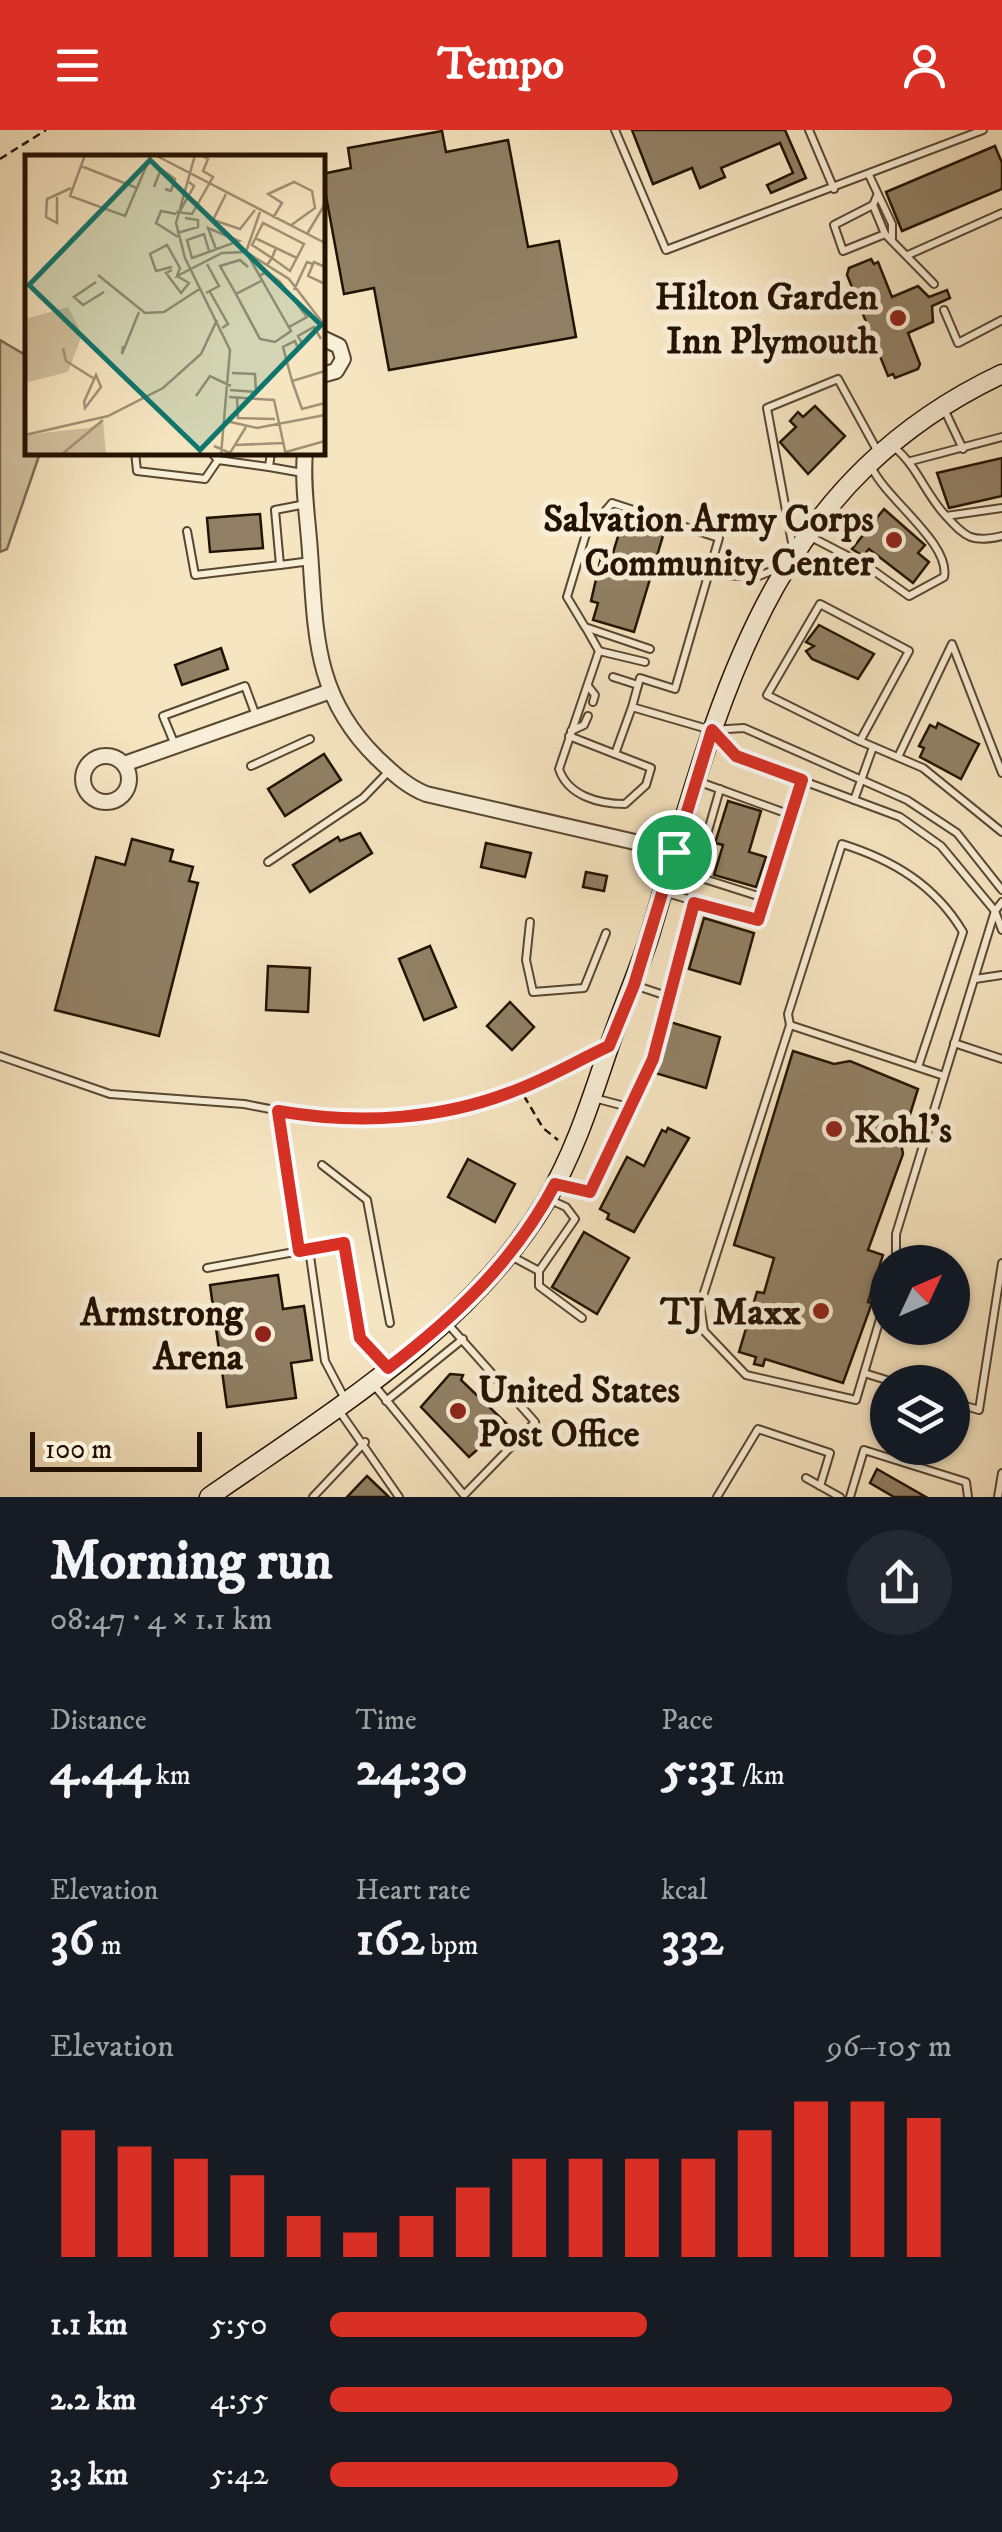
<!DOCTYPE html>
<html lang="en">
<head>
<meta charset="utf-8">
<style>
	:root { --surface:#171b24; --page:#242831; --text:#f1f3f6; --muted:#9ea1a6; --accent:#d93025 }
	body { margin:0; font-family:"IM FELL DW Pica",serif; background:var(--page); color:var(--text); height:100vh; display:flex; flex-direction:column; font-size:38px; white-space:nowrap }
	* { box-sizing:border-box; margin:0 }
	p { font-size:32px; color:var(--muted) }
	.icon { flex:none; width:55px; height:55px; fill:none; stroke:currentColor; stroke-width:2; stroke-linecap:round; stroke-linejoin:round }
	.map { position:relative; height:1367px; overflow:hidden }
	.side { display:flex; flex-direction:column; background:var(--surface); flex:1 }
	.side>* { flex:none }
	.needle { width:65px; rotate:46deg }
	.tools { position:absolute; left:870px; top:1115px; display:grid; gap:20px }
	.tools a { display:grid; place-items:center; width:100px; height:100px; border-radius:50%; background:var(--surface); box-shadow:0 2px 8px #0004; font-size:50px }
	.scale { position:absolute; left:30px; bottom:25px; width:172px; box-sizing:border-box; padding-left:10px; border:5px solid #241201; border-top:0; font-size:28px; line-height:35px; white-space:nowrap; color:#241201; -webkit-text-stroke:8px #f9eed7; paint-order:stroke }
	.pin { position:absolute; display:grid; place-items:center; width:85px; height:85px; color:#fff; margin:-42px; border:5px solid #fff; border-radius:50%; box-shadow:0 2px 10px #0007 }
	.round { display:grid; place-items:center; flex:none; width:105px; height:105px; border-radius:52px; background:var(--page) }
	.summary { display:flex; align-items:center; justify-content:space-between; height:170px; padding:0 50px }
	h1 { font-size:55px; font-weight:700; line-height:75px }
	.metrics { display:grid; grid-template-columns:repeat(3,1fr); gap:15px; height:170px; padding:10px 50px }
	.metrics div { display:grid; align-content:center }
	.metrics b { font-size:50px; font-weight:700 }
	.metrics small { font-size:28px; font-weight:400 }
	.metrics p { font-size:28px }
	.chart { height:280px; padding:20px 50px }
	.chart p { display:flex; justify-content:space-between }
	.chart svg { width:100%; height:180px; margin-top:10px; stroke:var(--accent); stroke-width:6 }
	ul { padding:0 50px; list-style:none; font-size:32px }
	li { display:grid; grid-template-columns:160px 120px 1fr; align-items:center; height:75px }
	li i { height:25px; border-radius:12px; background:var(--accent) }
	header { display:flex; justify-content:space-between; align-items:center; height:130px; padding:0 50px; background:var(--accent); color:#fff; font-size:45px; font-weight:700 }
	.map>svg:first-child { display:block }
	.green { fill:#d2c1a0; stroke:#7b6a50; stroke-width:2.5 }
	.building { fill:#918065; stroke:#241201; stroke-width:2.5 }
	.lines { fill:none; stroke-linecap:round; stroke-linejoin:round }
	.lane-casing { stroke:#584731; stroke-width:10 }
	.street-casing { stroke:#584731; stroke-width:18 }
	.secondary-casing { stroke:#241201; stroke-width:21 }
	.path { stroke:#241201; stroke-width:2.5; stroke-dasharray:8 5; stroke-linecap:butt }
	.lane { stroke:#f9eed7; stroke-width:6 }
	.street { stroke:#f9eed7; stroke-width:14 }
	.secondary { stroke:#f9eed7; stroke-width:18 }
	.route-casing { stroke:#fff; stroke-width:20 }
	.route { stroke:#d93025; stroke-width:12 }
	.poi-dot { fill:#8f2418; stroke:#f9eed7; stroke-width:4 }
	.labels { text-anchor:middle; stroke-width:10; stroke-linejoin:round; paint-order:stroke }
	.poi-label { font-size:38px; font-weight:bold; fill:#241201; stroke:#f9eed7; text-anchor:end }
	.inset-road { fill:none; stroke:#a29174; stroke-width:2.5 }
	.view { fill:#0f766e; fill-opacity:0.15; stroke:#0f766e; stroke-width:5 }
	.inset-edge { fill:none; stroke:#241201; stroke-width:5 }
</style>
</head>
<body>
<header><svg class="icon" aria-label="menu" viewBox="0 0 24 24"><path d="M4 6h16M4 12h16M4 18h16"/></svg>Tempo<svg class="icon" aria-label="person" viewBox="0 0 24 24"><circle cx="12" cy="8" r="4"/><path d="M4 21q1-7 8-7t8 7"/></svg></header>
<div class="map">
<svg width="1002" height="1367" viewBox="0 0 1002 1367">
	<rect width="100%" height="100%" fill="#f6e5c1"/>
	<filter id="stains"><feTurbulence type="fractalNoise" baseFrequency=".002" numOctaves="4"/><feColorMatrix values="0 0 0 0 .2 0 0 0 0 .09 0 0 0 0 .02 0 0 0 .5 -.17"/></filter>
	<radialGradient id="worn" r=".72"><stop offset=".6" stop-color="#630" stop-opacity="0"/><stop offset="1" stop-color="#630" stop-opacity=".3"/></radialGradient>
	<polygon class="green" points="0,210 27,226 28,322 40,323 7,419 0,422"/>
	<g class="building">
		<polygon points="632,0 785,0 806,48 771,63 767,55 793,43 780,13 721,38 725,47 700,58 692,38 653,54"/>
		<polygon points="442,1 446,22 508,10 528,117 559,111 576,207 389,240 374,158 344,164 322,44 351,38 348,18"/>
		<polygon points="995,16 1002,33 1002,59 902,101 886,62"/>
		<polygon points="871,129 874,134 878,132 892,167 918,156 929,167 947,160 950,168 932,176 933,192 908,203 920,234 918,239 895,248 893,244 888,246 847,145 849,138"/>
		<polygon points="815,276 845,306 808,344 780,312 796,297 790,291 798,282 803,287"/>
		<polygon points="1002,328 1002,366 949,378 937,343"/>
		<polygon points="884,379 925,415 918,423 929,432 913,453 869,419 863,426 852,419"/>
		<polygon points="260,384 263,418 210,422 207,388"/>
		<polygon points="624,387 665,399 634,502 593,490 598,473 591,471 602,423 612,426"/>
		<polygon points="819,495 874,524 858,549 812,529 806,521 814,516 806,512"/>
		<polygon points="221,518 228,539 182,555 175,535"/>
		<polygon points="938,593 979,614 961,649 920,627 924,618 919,616 930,595 936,598"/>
		<polygon points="324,624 341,650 285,686 268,659"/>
		<polygon points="728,671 761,681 749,722 766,727 756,757 714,745 723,715 715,713"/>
		<polygon points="360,703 372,723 310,762 293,735 338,707 340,711"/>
		<polygon points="132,709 173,720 170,731 193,737 189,751 198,753 159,906 55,880 96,727 125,735"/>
		<polygon points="486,713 531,723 525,747 481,737"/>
		<polygon points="586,742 607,746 604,761 583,757"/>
		<polygon points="704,788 754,803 740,854 689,839"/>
		<polygon points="430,816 456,877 424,890 399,829"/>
		<polygon points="268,836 310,838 308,882 266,880"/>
		<polygon points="510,872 534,897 512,920 487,896"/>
		<polygon points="670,892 720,907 706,958 655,943"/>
		<polygon points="793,921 834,934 850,931 918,959 901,1013 903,1024 868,1120 883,1125 868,1172 872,1173 843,1253 765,1229 763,1236 754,1234 756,1227 739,1222 757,1162 764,1163 774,1128 734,1115"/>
		<polygon points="668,998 689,1008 634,1102 607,1089 609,1084 600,1079 627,1027 644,1036 662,1000 666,1002"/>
		<polygon points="468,1029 515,1054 495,1092 448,1067"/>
		<polygon points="584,1102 629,1128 597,1184 552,1157"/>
		<polygon points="278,1145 283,1179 304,1176 312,1230 291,1233 296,1268 227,1277 210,1155"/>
		<polygon points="450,1244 463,1245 461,1250 507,1294 469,1327 421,1277"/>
		<polygon points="877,1339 926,1367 894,1367 870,1353"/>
		<polygon points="367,1346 389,1367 347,1367"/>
	</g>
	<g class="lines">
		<g class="lane-casing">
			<g id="lane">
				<polyline points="615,0 666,120 983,0"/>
				<polyline points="809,0 834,59"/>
				<polyline points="869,45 892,94 892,108"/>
				<polyline points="877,66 873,75 885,104 934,154"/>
				<polyline points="873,75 834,95 843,121 885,104"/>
				<polyline points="908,125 1002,83"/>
				<polyline points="944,180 958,213 1002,190"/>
				<polyline points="944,279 963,319"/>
				<path d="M 895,318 C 917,336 926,365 946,386 L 1002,378"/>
				<polyline points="135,322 137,341 205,349 218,330"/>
				<polyline points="211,322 218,330 269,337"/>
				<polyline points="271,322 269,337 303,343"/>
				<polyline points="911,331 1002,307"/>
				<polyline points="306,374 275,380 280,435 311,431"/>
				<path d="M 947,387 C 966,408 973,413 1002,406"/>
				<polyline points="187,401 195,445 280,435"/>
				<path d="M 809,406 L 867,436 L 909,466 L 944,447 C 951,414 887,370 872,338"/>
				<polyline points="793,418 767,278 838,249 878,322"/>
				<polyline points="709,444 756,447 782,437"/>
				<polyline points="586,498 599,521"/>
				<polyline points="650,519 585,497 567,467 586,404 612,373 719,408 675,559 640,548 632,577 711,600 744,598 907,670 957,703 1002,760"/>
				<polyline points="613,547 638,555"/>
				<polyline points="588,556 595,565 593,572"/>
				<path d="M 632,577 L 615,624 L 651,638 L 646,655 L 625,674 C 599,674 568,666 559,639 L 599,521 L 645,532"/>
				<polyline points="571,601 584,595 588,586"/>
				<polyline points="716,604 736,626 900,687 941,716 995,781 1002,800"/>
				<polyline points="569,606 615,624"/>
				<polyline points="860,611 909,521 820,474 767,565 860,611 923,638 1002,702"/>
				<polyline points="175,615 163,586 245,556 256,586"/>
				<polyline points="898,627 952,514 1002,643"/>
				<polyline points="251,636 310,609"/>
				<polyline points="697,651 791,685"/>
				<polyline points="720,659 695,746 764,768"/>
				<polyline points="854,670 873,617"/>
				<polyline points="681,704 704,712"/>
				<polyline points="268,732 363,668 389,641"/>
				<polyline points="664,762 758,790 801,650"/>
				<polyline points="530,792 526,830 533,862 584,858 606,803"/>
				<polyline points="975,849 1002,845"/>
				<polyline points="634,855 670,867"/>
				<path d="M 790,895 L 788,884 L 842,714 C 893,730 935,755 963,802 L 918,937"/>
				<polyline points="954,913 1002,929"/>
				<polyline points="0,926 110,964 244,974 316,988 404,988 458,979 521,959 603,919"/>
				<polyline points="594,968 632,978 653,929 694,773"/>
				<polyline points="278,981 299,1121"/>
				<polyline points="322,1035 367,1070 390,1193"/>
				<polyline points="557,1055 591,1062 632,978"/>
				<polyline points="309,1119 325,1231 345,1269"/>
				<polyline points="509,1125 539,1141 575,1089 566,1077 548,1069"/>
				<polyline points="896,1132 896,1104 995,781 1002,772"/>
				<polyline points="207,1138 344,1113 359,1207 387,1237"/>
				<polyline points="539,1141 539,1156 582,1188"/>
				<polyline points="888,1162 856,1270 746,1245 704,1201 700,1175 790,895 944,946"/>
				<polyline points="864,1243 893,1252"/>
				<polyline points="374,1255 464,1365 535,1292 447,1193"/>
				<polyline points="386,1271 463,1209"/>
				<polyline points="952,1272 979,1280 1002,1133"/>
				<polyline points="340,1282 399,1367"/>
				<polyline points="806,1348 840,1367"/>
				<polyline points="313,1367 365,1312"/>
				<polyline points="717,1367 758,1299 830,1323 820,1356"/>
				<polyline points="850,1367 864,1320 966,1352 968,1367"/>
				<polyline points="998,1367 1002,1343"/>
			</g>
		</g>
		<g class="street-casing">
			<g id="street">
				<polyline points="322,208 339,216 343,229 336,241 322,245"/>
				<path d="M 305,322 C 302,355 308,390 310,422 C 316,505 314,566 377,628 C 392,642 406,656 426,664 L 674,721"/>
				<circle cx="106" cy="649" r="23"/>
				<polyline points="124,634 328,562"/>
			</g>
		</g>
		<g class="secondary-casing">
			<path id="secondary" d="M 209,1367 C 328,1284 471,1198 546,1071 C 575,1022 591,970 609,917 C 621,881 636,847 648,811 C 718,579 761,358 1002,244"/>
		</g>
		<g class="path">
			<polyline points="0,29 46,0"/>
			<polyline points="524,966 543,998 558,1010"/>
		</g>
		<use href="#lane" class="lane"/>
		<use href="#street" class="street"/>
		<use href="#secondary" class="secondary"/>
	</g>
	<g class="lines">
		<g class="route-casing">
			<path id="route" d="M 712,600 L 736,626 L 802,650 L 758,790 L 694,773 L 653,929 L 590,1062 L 555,1054 C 515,1130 455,1187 388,1238 L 360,1208 L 344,1113 L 299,1121 L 278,981 C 359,995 443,990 519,959 C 550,947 579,930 609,916 L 634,855 Z"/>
		</g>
		<use href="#route" class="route"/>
	</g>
	<g class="poi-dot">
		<circle cx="898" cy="188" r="10"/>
		<circle cx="894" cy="410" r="10"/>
		<circle cx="834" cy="999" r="10"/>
		<circle cx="821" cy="1181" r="10"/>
		<circle cx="263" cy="1204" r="10"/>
		<circle cx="458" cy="1281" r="10"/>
	</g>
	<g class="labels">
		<g class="poi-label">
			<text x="878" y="179">Hilton Garden<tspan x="878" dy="44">Inn Plymouth</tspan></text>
			<text x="874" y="401">Salvation Army Corps<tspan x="874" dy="44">Community Center</tspan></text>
			<text x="854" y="1012" text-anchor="start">Kohl's</text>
			<text x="801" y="1194">TJ Maxx</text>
			<text x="243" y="1195">Armstrong<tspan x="243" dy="44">Arena</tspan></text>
			<text x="478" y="1272" text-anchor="start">United States<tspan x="478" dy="44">Post Office</tspan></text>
		</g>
	</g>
	<g transform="translate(25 25)">
		<rect width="300" height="300" fill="#f6e5c1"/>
		<path d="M 43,152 L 57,180 L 43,217 L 0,228 L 0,164 ZM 78,266 L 81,300 L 0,300 L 0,280 L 64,273 Z" fill="#d2c1a0"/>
		<path class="inset-road" d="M 60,0 L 45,41 L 100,61 L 126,0M 130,0 L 300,88M 170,0 L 151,68 L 160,103 L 205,195 L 196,300M 56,11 L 112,33M 129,32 L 136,14 L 150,24 L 146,36 L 140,34M 201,39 L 188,65 L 215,74 L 230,55M 32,42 L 32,68 L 21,62 L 22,44 L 46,33M 155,56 L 169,31 L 164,27M 151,57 L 167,59 L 188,22 L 178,16 L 183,4 L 176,0M 235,57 L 221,97 L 266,176 L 250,187 L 235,184 L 211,139 L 236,126M 151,59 L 136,56 L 131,68 L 153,82M 248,63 L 257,48 L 243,39 L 269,27 L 287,36 L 290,53 L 265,71M 152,78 L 173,72 L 173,65 L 160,63M 282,79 L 300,49M 230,83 L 272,103M 184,96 L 179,79 L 162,85 L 167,103 L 214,86 L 183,73 L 191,94M 242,110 L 247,103 L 265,116 L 279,89 L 238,68 L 227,90 L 247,103 L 251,93M 147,112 L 131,116 L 125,99 L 142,90 L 155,113 L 152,121 L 197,98 L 221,97 L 264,124 L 300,171M 300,112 L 289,107 L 283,121 L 300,129M 147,115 L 141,118 L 156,138 L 164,128 L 152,121M 73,120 L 120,158 L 139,157 L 176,133M 233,121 L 242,117 L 255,127 L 282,162 L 264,172M 71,127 L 49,142 L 58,150 L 79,137M 269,135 L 282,107 L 288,109M 185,137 L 203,169 L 197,173M 181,138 L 194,131 L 182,109M 211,139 L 195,111 L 215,105 L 223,112M 278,190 L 273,181 L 289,172 L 296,184M 98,191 L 97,199 L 114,157M 38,193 L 41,206 L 68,223M 300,216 L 267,226 L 277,254 L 300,248M 71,220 L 76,232 L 60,253 L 59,247 ZM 267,226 L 258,192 L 270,186 L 272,191M 205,235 L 231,237 L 230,219 L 207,218M 171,241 L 185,221 L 206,231M 204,242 L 249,245 L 261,300M 212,243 L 213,263 L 250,264M 201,266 L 232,273 L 300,260M 0,280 L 83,261 L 138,233 L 176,199 L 192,165M 210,290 L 258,288M 189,291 L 205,298 L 221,272M 261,297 L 300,286M 36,300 L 78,265"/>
		<path class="view" d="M 125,5 L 296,170 L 175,295 L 4,130 Z"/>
		<rect width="300" height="300" class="inset-edge"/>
	</g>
	<rect width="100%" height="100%" filter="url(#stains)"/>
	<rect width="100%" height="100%" fill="url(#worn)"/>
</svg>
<div class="tools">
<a><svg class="needle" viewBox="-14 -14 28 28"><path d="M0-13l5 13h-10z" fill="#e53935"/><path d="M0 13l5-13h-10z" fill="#9ea1a6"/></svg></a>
<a><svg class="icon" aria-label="layers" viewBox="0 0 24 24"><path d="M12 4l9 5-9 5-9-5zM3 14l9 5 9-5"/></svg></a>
</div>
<div class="scale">100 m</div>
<div class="pin" style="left:674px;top:722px;background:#1e9e55"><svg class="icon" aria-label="arrive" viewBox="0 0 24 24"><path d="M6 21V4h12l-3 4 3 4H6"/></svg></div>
</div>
<section class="side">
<div class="summary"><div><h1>Morning run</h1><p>08:47 · 4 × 1.1 km</p></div><a class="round"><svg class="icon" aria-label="share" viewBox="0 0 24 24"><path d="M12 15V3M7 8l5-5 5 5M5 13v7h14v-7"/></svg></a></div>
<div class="metrics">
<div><p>Distance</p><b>4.44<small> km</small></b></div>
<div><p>Time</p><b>24:30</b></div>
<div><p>Pace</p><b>5:31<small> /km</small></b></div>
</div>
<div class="metrics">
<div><p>Elevation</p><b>36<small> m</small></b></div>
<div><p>Heart rate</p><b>162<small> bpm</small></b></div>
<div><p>kcal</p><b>332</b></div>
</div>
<div class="chart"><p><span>Elevation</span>96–105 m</p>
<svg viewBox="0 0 160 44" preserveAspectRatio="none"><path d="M5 44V13M15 44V17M25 44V20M35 44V24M45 44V34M55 44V38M65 44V34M75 44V27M85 44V20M95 44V20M105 44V20M115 44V20M125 44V13M135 44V6M145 44V6M155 44V10"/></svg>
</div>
<ul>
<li><b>1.1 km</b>5:50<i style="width:51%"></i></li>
<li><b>2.2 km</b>4:55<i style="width:100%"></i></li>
<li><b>3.3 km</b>5:42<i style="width:56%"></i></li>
</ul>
</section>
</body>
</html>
